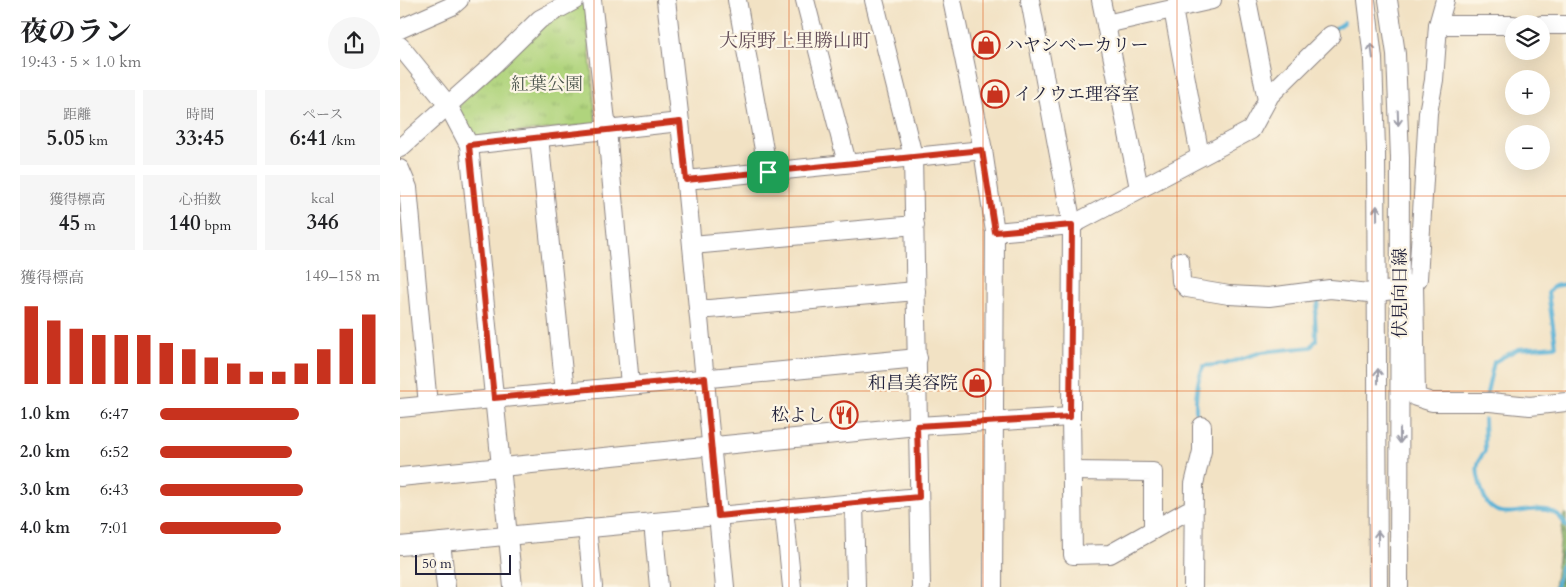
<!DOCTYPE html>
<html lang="ja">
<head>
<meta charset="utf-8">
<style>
	:root { --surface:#fff; --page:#f6f6f6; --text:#202124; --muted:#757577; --accent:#c8321e }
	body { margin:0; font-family:Cardo,"Noto Serif JP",serif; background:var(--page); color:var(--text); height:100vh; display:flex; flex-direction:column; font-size:19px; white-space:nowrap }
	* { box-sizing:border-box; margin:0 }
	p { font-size:16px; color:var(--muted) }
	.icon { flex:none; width:28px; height:28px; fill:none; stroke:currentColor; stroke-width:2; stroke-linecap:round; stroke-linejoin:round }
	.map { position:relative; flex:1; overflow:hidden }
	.sheet { display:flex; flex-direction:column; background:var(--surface); width:400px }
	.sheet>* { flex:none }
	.fabs { position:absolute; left:1105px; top:15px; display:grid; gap:10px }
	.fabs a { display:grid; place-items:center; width:45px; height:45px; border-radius:50%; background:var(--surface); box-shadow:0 5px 20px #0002; font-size:25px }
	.scale { position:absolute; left:15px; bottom:12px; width:96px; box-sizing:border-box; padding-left:5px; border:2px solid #22223b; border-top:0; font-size:14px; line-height:18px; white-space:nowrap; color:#22223b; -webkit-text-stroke:4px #fcf5e5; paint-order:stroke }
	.pin { position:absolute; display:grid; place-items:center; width:42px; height:42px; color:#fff; margin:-21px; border-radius:10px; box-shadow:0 2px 8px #0006 }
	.round { display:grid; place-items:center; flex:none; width:52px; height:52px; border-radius:26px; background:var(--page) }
	.headline { display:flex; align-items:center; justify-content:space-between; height:85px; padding:0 20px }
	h1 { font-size:28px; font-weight:700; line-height:38px }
	.figures { display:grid; grid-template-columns:repeat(3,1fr); gap:8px; height:85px; padding:5px 20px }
	.figures div { display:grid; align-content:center; border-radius:0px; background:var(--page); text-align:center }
	.figures b { font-size:21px; font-weight:700 }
	.figures small { font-size:14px; font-weight:400 }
	.figures p { font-size:14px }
	.chart { height:140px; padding:10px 20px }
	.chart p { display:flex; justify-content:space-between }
	.chart svg { width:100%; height:90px; margin-top:5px; stroke:var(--accent); stroke-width:6 }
	ul { padding:0 20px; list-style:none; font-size:16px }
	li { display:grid; grid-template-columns:80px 60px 1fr; align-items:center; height:38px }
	li i { height:12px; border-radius:6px; background:var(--accent) }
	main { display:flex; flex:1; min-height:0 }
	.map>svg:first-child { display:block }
	.forest { fill:url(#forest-firs); stroke:#576c54 }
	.park { fill:url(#park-tufts); stroke:#697b5c }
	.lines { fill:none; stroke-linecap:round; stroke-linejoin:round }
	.stream { stroke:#59b1d6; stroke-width:4 }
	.minor-casing { stroke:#8a8280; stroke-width:20 }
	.minor { stroke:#fff; stroke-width:18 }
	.oneway { stroke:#9c9ca7 }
	.route-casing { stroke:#fff; stroke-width:10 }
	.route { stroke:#c8321e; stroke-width:6 }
	.grid { fill:none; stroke:#de560e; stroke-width:1; stroke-opacity:0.55 }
	.labels { text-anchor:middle; stroke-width:4.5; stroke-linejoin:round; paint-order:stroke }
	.poi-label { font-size:18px; fill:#22223b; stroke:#fcf5e5; text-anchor:start }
	.park-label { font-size:18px; fill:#4d574f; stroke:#fcf5e5 }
	.street-label { font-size:18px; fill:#22223b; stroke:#fcf5e5 }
	.neighbourhood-label { font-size:19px; fill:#644e59; stroke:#fcf5e5 }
</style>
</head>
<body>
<main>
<section class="sheet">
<div class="headline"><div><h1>夜のラン</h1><p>19:43 · 5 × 1.0 km</p></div><a class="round"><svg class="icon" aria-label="share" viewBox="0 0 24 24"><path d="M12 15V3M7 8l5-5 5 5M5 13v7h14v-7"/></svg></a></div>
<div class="figures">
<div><p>距離</p><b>5.05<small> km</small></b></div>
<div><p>時間</p><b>33:45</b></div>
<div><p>ペース</p><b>6:41<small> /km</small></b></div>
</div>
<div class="figures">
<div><p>獲得標高</p><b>45<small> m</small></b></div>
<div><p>心拍数</p><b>140<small> bpm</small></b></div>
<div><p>kcal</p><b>346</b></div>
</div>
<div class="chart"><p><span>獲得標高</span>149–158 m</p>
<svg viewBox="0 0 160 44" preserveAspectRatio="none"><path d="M5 44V6M15 44V13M25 44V17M35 44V20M45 44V20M55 44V20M65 44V24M75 44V27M85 44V31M95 44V34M105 44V38M115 44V38M125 44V34M135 44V27M145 44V17M155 44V10"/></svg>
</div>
<ul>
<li><b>1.0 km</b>6:47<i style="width:63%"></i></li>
<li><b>2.0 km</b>6:52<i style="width:60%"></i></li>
<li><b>3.0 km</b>6:43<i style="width:65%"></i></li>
<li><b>4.0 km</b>7:01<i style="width:55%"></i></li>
</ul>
</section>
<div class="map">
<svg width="1166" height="587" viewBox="0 0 1166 587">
	<defs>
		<pattern id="forest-firs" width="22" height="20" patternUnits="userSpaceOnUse" patternTransform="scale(1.25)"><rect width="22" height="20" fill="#8cb66c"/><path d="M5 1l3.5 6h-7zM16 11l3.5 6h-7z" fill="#72945a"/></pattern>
		<pattern id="park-tufts" width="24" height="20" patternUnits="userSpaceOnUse" patternTransform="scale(1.25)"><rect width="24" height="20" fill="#b0d47d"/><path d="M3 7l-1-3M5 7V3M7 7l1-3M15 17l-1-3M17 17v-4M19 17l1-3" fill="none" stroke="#97b66d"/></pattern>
	</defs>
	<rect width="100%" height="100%" fill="#fcf5e5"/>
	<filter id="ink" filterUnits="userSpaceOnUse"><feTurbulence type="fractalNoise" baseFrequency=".02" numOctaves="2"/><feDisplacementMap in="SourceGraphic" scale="10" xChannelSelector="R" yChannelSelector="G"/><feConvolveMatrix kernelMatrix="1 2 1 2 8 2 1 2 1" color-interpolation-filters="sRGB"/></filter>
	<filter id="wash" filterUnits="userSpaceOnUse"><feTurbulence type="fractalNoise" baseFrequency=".0096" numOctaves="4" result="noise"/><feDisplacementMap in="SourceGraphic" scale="20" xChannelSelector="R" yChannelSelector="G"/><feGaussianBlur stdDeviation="1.12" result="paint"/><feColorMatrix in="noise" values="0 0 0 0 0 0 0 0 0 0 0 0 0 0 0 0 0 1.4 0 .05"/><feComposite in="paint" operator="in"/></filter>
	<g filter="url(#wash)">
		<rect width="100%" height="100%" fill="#f2e2c4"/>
		<polygon class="forest" points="1164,514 1166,514 1166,587 1154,587"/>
		<polygon class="park" points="185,0 196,124 74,137 58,107 134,33"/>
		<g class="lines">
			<g class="stream">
				<polyline points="933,30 944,22"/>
				<polyline points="1086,397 1094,362 1118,349 1156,346 1148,293 1154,286 1166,284"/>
				<path d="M 1084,419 L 1085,451 C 1076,462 1076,470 1080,484 C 1082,491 1084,500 1089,505 C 1108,527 1147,490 1166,526"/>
				<path d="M 798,424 C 794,410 796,378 804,366 L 825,364 L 862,352 L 911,347 L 916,340 L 915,315 L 920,296"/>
				<polyline points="1156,587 1166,549"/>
			</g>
		</g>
	</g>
	<g filter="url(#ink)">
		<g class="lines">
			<g class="minor-casing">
				<g id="minor">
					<polyline points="192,0 207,130 230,385"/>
					<polyline points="266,0 280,122 325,587"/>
					<polyline points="337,0 368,172"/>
					<polyline points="405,0 447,163"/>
					<polyline points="474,0 513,156 521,587"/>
					<polyline points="552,0 583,150 595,232 593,587"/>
					<polyline points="630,0 672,225 671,417 673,555 710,554 787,511"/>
					<polyline points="701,0 739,188"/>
					<polyline points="847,0 867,100"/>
					<polyline points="966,0 973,59 976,149 978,587"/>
					<polyline points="988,0 996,54 1000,158 999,587"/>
					<polyline points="773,9 800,156"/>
					<polyline points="706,24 812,0"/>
					<polyline points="1038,25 1114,25"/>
					<polyline points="1141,25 1166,25"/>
					<polyline points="0,29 52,6 59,0"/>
					<polyline points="0,46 48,105 69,145 113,587"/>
					<polyline points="139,137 165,392"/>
					<polyline points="69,145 280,122"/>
					<polyline points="0,148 95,63 140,19 175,0"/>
					<polyline points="0,169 8,188 28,405"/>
					<polyline points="286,180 583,150"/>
					<polyline points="595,232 672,225 851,130 870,95 931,35"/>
					<polyline points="292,245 515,225"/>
					<polyline points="780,261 781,281 787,288 829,295 869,297 930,289 969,293 1010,288 1018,279 1028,113 1034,80 1038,25 1045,0"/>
					<polyline points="1014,285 1016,397 1032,402 1090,402 1130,406 1166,402"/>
					<polyline points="298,310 516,291"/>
					<polyline points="0,408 518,358"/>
					<polyline points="672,471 753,472 753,530"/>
					<polyline points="0,477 517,426 671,417"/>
					<polyline points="454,503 456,587"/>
					<polyline points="384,509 392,587"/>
					<polyline points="253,522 259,587"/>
					<polyline points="187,528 193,587"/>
					<polyline points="41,542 46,587"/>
					<polyline points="0,546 519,497"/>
					<polyline points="793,587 794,484 802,451 802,426"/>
				</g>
			</g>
			<use href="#minor" class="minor"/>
		</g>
		<defs><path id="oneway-shaft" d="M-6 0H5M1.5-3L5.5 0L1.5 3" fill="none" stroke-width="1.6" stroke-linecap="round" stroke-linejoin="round" transform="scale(1.25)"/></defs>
		<g class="oneway">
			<use href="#oneway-shaft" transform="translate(972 51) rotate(-97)"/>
			<use href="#oneway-shaft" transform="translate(998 118) rotate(88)"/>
			<use href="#oneway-shaft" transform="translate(977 213) rotate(-91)"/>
			<use href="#oneway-shaft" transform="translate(978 376) rotate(-90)"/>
			<use href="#oneway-shaft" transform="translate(1000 436) rotate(90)"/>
			<use href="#oneway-shaft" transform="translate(978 538) rotate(-90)"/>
		</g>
	</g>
	<g class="lines" filter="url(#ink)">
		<g class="route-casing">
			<polygon id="route" points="280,122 286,180 582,150 595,232 672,225 670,417 517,426 519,497 318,516 305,378 94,398 69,145"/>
		</g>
		<use href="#route" class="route"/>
	</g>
	<path class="grid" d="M 194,0 L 194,587M 389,0 L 389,587M 583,0 L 583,587M 777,0 L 777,587M 972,0 L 972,587M 0,196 L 1166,196M 0,391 L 1166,391"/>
	<defs>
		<g id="shop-ring" transform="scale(1.4375)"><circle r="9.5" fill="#fcf5e5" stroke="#c8321e" stroke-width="1.5"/><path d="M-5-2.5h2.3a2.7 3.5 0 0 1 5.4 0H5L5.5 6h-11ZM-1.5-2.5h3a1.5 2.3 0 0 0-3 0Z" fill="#c8321e"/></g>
		<g id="restaurant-ring" transform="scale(1.4375)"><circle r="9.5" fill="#fcf5e5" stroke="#c8321e" stroke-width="1.5"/><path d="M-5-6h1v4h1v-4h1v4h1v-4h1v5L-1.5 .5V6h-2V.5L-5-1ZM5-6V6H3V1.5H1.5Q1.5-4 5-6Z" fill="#c8321e"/></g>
	</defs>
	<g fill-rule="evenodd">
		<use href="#shop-ring" x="586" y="45"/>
		<use href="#shop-ring" x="595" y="94"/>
		<use href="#shop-ring" x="577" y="383"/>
		<use href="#restaurant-ring" x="444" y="415"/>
	</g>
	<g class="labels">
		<g class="poi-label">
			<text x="605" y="51">ハヤシベーカリー</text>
			<text x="614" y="100">イノウエ理容室</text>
			<text x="558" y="389" text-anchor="end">和昌美容院</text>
			<text x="425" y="421" text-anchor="end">松よし</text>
		</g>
		<g class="park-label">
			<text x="147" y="90">紅葉公園</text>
		</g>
		<g class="street-label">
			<text transform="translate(1000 293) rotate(-90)" y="6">伏見向日線</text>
		</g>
		<g class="neighbourhood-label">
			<text x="395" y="47">大原野上里勝山町</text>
		</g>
	</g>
</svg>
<div class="fabs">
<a><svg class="icon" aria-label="layers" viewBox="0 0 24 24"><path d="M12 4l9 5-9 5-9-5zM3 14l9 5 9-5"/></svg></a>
<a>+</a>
<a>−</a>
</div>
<div class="scale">50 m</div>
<div class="pin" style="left:368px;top:172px;background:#1e9e55"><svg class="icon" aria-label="arrive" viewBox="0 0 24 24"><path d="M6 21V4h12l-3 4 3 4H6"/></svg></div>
</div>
</main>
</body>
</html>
